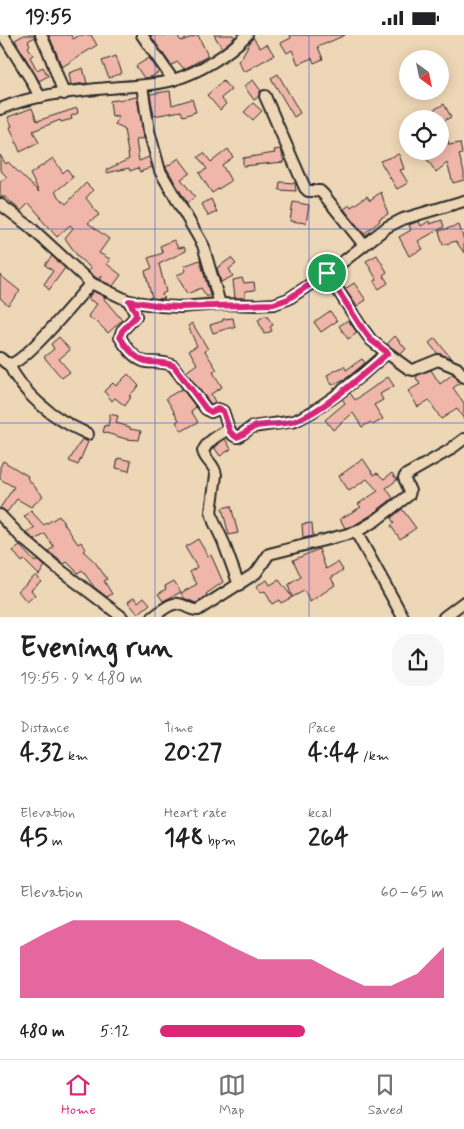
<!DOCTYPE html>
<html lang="en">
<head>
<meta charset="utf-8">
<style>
	:root { --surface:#fff; --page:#f6f6f6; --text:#202124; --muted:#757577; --line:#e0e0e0; --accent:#db2777 }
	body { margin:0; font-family:Mynerve,sans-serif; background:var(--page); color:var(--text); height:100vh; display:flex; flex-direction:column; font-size:19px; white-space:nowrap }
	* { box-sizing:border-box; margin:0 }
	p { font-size:16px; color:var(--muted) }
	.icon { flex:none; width:28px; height:28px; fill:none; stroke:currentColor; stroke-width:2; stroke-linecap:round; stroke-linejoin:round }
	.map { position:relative; height:582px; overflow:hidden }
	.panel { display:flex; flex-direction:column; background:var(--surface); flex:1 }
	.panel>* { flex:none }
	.needle { width:32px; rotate:147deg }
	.controls { position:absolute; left:399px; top:15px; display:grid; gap:10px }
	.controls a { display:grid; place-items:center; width:50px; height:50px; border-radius:50%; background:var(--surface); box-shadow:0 2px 12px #0003; font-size:25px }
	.pin { position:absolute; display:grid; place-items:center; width:42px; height:42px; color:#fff; margin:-21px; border:2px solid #fff; border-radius:50%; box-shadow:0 1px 5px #0007 }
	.round { display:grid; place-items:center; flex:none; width:52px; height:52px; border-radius:20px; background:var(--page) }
	.head { display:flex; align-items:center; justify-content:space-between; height:85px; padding:0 20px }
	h1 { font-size:28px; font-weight:800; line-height:38px }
	.stats { display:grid; grid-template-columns:repeat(3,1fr); gap:8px; height:85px; padding:5px 20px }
	.stats div { display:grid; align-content:center }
	.stats b { font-size:25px; font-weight:800 }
	.stats small { font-size:14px; font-weight:400 }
	.stats p { font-size:14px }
	.chart { height:140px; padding:10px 20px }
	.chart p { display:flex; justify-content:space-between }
	.chart svg { width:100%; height:90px; margin-top:5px; fill:var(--accent); opacity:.7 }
	ul { padding:0 20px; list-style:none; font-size:16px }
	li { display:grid; grid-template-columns:80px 60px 1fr; align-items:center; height:38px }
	li i { height:12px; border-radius:6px; background:var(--accent) }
	.status { display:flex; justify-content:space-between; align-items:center; height:35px; padding:0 25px; background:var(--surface); direction:ltr }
	.status svg { height:14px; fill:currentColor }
	.tab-bar { display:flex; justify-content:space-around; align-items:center; height:70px; border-top:1px solid var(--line); background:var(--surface); font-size:14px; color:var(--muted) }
	.tab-bar a { display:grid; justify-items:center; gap:2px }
	.tab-bar .on { color:var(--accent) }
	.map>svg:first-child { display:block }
	.building { fill:#efb6a9; stroke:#2b2b2b }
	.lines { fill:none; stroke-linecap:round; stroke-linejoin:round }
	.street-casing { stroke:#2b2b2b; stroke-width:14 }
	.street { stroke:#eed7b6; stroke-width:10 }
	.route-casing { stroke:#fff; stroke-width:10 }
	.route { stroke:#db2777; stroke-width:6 }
	.grid { fill:none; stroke:#1d4ed8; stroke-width:1; stroke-opacity:0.55 }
</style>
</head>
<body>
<div class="status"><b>19:55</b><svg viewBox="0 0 49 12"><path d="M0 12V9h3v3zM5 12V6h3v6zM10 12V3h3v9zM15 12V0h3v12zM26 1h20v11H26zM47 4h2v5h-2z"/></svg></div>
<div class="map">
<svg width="464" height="582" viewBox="0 0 464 582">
	<rect width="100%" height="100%" fill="#eed7b6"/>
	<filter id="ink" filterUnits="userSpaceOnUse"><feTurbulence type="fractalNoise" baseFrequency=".02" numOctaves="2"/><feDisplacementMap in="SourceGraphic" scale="10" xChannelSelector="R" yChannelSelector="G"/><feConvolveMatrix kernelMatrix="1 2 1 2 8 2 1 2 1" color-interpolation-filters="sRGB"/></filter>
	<g filter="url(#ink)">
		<g class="building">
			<polygon points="24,0 34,0 35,2 28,6 30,10 28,12 33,20 30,22 37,35 43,32 48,41 39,46 15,5"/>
			<polygon points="49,0 71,0 73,4 80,0 91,0 97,10 62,32"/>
			<polygon points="150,0 177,0 181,6 198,0 208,21 184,34 178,27 171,30"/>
			<polygon points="214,0 233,0 235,2 222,13"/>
			<polygon points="290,0 345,0 318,12 323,24 314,28 312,23 298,29 292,15 287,18 281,8 291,3"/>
			<polygon points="253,2 260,13 267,9 274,20 244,37 238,26 241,23"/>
			<polygon points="116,21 122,38 109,43 102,26"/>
			<polygon points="149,23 159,37 151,42 144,43 136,31"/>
			<polygon points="83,33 87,48 71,50 69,38"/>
			<polygon points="278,39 300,78 294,82 271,43"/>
			<polygon points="253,45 261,56 258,62 254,65 244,51"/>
			<polygon points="223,46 231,55 221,63 226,69 220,75 207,60"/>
			<polygon points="170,56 172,70 192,64 196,77 183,81 181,76 154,81 150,59"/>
			<polygon points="137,62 144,103 136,105 139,126 149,122 152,132 140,137 138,133 130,136 129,133 107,138 106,135 129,124 124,94 115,90 119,81 112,82 110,66"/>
			<polygon points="253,68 262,76 253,85 244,77"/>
			<polygon points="444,69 451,82 443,86 449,110 460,108 462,119 459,120 464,137 464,145 453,148 447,128 436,137 426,123 435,116 440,116 440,84 433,84 430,77"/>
			<polygon points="32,73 37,86 77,73 78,78 71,81 72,84 61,87 60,85 33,96 39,108 20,117 10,92 12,91 8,82"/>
			<polygon points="228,114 233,122 222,130 231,146 212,158 199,138 207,134 198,122 204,118 211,127"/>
			<polygon points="281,114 284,127 243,131 243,123 275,118 274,115"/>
			<polygon points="399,119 404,134 400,135 408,148 397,154 380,126"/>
			<polygon points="0,120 6,129 8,127 39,157 30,139 53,123 63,138 67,134 73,142 55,157 66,169 86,148 93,155 86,163 99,180 88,188 109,204 99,218 110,224 107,229 121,240 113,251 100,245 102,241 98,244 88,236 91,233 79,223 65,203 73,193 70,190 57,202 40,183 41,182 29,168 21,176 5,162 0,162 0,147 7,142 0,135"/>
			<polygon points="179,123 190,138 181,144 195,162 187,168 166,132"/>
			<polygon points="280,147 295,148 296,156 279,155"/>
			<polygon points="381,157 388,179 379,184 380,186 364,199 344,174 350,170 351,172 367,161 370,165"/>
			<polygon points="211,164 217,177 208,181 202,169"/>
			<polygon points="293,167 309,170 306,188 290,186"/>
			<polygon points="442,185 444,192 418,206 423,214 409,221 399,202 411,195 409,190 419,186 421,191 429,186 430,189"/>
			<polygon points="459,190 464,205 464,218 456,206 443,210 439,196"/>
			<polygon points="174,205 178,213 184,212 186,216 159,229 166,257 162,259 164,264 152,263 145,236 152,233 148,223 163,218 160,211"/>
			<polygon points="377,220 387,237 383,240 388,248 379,254 374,247 377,245 366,226"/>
			<polygon points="52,221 65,233 49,255 44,249 53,236 45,230"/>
			<polygon points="231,223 236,229 229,234 233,241 221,247 217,233"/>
			<polygon points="200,225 210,260 207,262 201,253 187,259 177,240 186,236 184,231"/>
			<polygon points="0,240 20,256 8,270 0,263"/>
			<polygon points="242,243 244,248 254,247 255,255 245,256 245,263 235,263 233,245"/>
			<polygon points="354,248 366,265 357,271 345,254"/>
			<polygon points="93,256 105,262 104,264 122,285 108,298 95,285 94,286 88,281 97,269 88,264"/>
			<polygon points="330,276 337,286 321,297 314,287"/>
			<polygon points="266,280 273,290 270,292 272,296 264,299 258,285"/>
			<polygon points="233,283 235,293 229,293 213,298 210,290 223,286 223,284"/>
			<polygon points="348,285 357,298 348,304 339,291"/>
			<polygon points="192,288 208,314 205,316 217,335 213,337 222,352 211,359 215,367 211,369 186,337 197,329 189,315 197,311 188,291"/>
			<polygon points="395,301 406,314 401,319 387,309"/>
			<polygon points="59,302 70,315 59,324 70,337 62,343 44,322 54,314 51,309"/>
			<polygon points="435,303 450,322 453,324 437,318 429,308"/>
			<polygon points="362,324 365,328 348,342 332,350 327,340 344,331 346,335"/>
			<polygon points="431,335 440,349 453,339 460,348 453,353 464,368 464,384 457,374 441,384 429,365 418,372 408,356 420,349 416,343 418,340"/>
			<polygon points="128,339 139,351 129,361 131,362 125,371 115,363 112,366 104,356 113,348 116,351"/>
			<polygon points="388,342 394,351 380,359 383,365 374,370 383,384 373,390 371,387 362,392 353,378 333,395 325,385 345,368 342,364 350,358 355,365"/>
			<polygon points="182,354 196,372 191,376 198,387 182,396 176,387 179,385 166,363"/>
			<polygon points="110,379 118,381 116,388 130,392 130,394 141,396 139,405 126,404 103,397 105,390 108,391"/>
			<polygon points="82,404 88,407 78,430 69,426"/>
			<polygon points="225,404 231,414 220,421 214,412"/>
			<polygon points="118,423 131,426 129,436 116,433"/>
			<polygon points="363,424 374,440 377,438 384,444 392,438 397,445 386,453 393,463 371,480 353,491 345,493 340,484 361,472 358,469 378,456 367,444 349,456 339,441"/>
			<polygon points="3,426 28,441 27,443 43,461 31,472 17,464 7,477 0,473 14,452 0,444 0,432"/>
			<polygon points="231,471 238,498 229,500 222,473"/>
			<polygon points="402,474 416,493 400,504 391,491 394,488 391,483"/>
			<polygon points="31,476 44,490 59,481 78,509 81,507 86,514 83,516 95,527 107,544 104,546 112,559 107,562 94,552 82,535 78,538 67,527 64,529 48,516 54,512 45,499 35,505 27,498 35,493 24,482"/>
			<polygon points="312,488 313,501 303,503 302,489"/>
			<polygon points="198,504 208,521 211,520 223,547 206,559 208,561 196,568 184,563 181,558 197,549 190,537 197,532 185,512"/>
			<polygon points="20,511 35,527 37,525 45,531 39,540 24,525 22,527 13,516"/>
			<polygon points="319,514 326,534 338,527 343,535 331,543 335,550 310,567 304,556 281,568 279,565 272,569 265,556 260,558 256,551 267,545 270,550 279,545 292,562 288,550 301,542 293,525"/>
			<polygon points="36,540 41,546 31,555 35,560 27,567 18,556"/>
			<polygon points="174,546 181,557 163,566 158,559 166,554 165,551"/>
			<polygon points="134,562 138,567 144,562 150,569 138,579 128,567"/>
		</g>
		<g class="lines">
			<g class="street-casing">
				<g id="street">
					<polyline points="3,0 30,43 40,62"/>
					<polyline points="41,0 49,18 64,59"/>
					<polyline points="142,0 173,45"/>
					<polyline points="142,51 149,96 160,136 203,210 220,269"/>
					<polyline points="265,61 305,153 308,156 320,156 324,160 364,210"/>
					<path d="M 0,74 C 36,58 80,56 120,52 C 137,51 156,50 173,45 C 200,37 227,20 247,0"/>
					<polyline points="0,169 29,191 91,248 129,266 161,271 180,272 220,269 258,270 274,269 288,264 335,233 387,192 403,184 464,166"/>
					<path d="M 129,266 L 136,281 L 122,296 L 120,302 C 125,311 135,325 146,327 C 155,328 165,326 173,331 L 206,374 L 211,377 L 218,374 L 223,376 L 229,394 C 219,400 208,405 203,416 C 205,426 215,429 216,440 L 211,477 L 214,487 L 223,506 L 239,550"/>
					<polyline points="387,318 409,334 413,335 438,325 457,333 464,342"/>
					<path d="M 0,323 L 6,328 L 11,329 C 29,323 76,265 91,248"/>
					<path d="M 8,328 C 25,363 54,384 88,399"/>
					<polyline points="229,394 233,400 238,402 252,392 295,386 312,377 334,362 363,339 387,318 371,305 360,290 327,238"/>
					<polyline points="0,480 22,503 55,531 122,582"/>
					<polyline points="356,497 375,486 409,460 410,456 404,443 406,440 448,416 464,404"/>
					<path d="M 153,582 C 159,578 167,570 174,569 C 183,567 189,576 198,575 L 256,538 L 269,519 L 356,497 L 403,582"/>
					<polyline points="444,582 464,567"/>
				</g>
			</g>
			<use href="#street" class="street"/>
		</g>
	</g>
	<g class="lines" filter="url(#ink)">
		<g class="route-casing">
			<path id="route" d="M 327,238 L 360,290 L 371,305 L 388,318 C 363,339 325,375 295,386 C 283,390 269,389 257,391 C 248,393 244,401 236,402 L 230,397 L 223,376 L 218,374 L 211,377 L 206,374 L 174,331 C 166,327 158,328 150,327 C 137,326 126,312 120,302 L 122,296 L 136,281 L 135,276 L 129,266 L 162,271 L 180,272 L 274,269 L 288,264 Z"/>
		</g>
		<use href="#route" class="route"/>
	</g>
	<path class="grid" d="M 155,0 L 155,582M 309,0 L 309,582M 0,194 L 464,194M 0,388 L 464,388"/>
</svg>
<div class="controls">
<a><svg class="needle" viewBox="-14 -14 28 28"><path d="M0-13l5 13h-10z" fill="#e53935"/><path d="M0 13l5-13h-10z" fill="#757577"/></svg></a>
<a><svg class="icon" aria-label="locate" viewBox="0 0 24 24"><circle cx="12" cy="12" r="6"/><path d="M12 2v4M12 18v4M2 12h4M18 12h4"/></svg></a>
</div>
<div class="pin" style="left:327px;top:238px;background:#1e9e55"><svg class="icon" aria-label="arrive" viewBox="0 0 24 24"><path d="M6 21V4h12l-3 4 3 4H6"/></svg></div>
</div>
<section class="panel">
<div class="head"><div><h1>Evening run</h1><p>19:55 · 9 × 480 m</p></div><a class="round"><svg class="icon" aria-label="share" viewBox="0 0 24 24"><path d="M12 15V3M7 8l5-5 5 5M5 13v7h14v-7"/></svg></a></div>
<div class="stats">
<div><p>Distance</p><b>4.32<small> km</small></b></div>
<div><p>Time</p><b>20:27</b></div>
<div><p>Pace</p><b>4:44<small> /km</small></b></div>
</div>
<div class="stats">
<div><p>Elevation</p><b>45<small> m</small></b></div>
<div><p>Heart rate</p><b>148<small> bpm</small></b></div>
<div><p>kcal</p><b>264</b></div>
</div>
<div class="chart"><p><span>Elevation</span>60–65 m</p>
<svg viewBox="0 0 160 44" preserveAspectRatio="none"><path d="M0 44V19L10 12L20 6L30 6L40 6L50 6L60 6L70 12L80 19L90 25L100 25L110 25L120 32L130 38L140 38L150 32L160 19V44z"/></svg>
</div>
<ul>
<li><b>480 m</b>5:12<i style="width:51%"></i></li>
</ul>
</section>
<nav class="tab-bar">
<a class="on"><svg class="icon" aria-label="home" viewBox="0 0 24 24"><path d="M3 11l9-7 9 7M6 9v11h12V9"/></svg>Home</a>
<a><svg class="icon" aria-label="map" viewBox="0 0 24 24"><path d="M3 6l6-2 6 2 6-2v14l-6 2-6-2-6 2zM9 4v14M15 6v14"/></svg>Map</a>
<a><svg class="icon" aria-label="saved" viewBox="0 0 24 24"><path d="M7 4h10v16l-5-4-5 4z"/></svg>Saved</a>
</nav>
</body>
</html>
